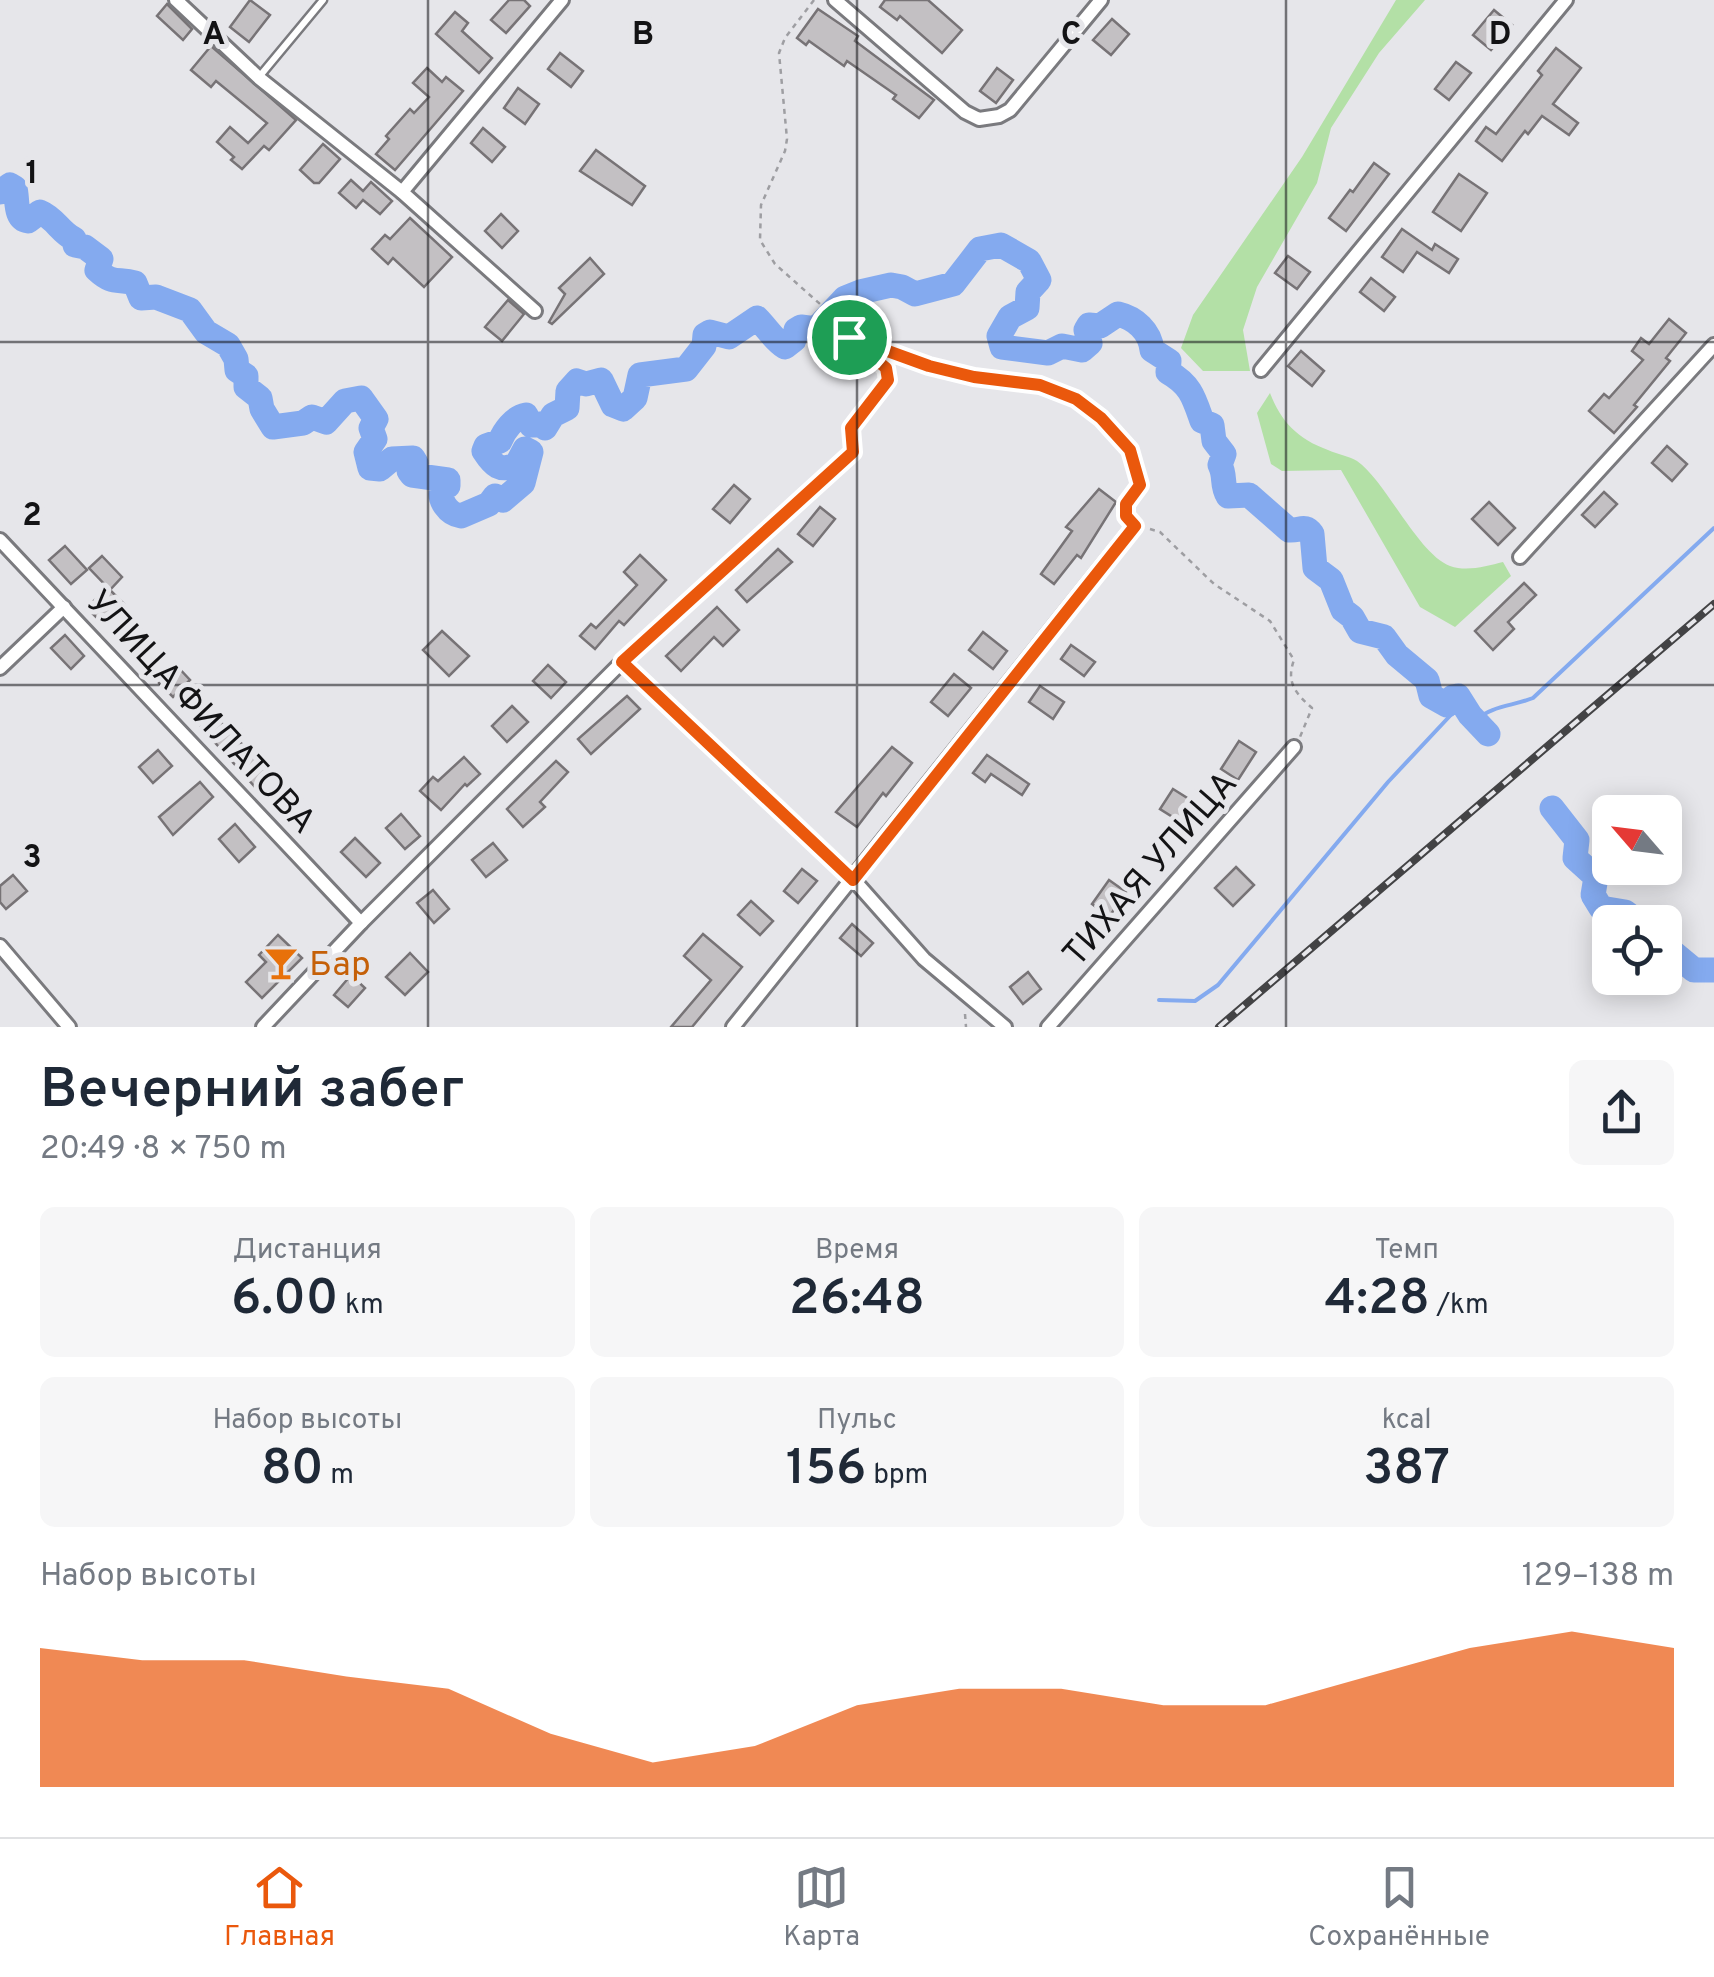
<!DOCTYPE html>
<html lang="ru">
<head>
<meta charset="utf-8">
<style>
	:root { --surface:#fff; --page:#f6f6f7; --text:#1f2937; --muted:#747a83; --line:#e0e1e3; --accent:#ea580c }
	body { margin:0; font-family:Overpass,sans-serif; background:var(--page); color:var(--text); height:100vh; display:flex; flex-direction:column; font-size:38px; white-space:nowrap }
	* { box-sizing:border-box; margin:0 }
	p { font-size:32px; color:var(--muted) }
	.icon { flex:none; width:55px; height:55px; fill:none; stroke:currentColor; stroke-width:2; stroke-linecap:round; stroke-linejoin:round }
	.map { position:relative; height:1027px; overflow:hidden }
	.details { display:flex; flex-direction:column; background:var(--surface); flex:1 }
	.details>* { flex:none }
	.needle { width:65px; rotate:298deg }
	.fabs { position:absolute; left:1592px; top:795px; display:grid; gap:20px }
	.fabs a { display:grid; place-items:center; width:90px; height:90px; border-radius:15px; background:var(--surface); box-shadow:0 5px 25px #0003; font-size:50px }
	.pin { position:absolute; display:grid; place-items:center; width:85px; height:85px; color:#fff; margin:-42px; border:5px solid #fff; border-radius:50%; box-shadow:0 2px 10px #0007 }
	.round { display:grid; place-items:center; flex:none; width:105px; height:105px; border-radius:15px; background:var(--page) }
	.headline { display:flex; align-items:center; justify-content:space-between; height:170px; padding:0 40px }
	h1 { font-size:55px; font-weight:600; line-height:75px }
	.stats { display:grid; grid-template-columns:repeat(3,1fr); gap:15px; height:170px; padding:10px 40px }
	.stats div { display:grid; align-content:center; border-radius:15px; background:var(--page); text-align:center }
	.stats b { font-size:50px; font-weight:600 }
	.stats small { font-size:28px; font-weight:400 }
	.stats p { font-size:28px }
	.chart { height:280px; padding:20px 40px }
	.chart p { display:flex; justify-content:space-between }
	.chart svg { width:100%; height:180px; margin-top:10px; fill:var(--accent); opacity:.7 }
	.menu { display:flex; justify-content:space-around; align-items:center; height:140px; border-top:2px solid var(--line); background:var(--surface); font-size:28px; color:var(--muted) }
	.menu a { display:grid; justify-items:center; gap:5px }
	.menu .selected { color:var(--accent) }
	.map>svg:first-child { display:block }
	.green { fill:#b3e0a6 }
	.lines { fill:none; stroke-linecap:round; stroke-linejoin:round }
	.stream { stroke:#84aaef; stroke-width:4 }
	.river { stroke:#84aaef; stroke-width:25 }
	.building { fill:#c3c0c3; stroke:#777376; stroke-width:2.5 }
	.service-casing { stroke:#7a7a7e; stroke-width:11 }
	.minor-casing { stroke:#7a7a7e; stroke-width:18 }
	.path { stroke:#9e9ea2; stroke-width:2.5; stroke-dasharray:5 5; stroke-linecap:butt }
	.service { stroke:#fff; stroke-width:6 }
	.minor { stroke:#fff; stroke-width:12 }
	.rail-casing { stroke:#434345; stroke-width:8 }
	.rail { stroke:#e6e6ea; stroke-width:4; stroke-dasharray:11; stroke-linecap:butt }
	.route-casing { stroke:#fff; stroke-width:20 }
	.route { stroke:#ea580c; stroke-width:12 }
	.grid { fill:none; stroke:#131315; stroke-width:2.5; stroke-opacity:0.55 }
	.labels { text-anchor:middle; stroke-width:10; stroke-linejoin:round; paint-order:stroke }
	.street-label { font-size:35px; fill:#131315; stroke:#e6e6ea }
	.food-label { font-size:35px; fill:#c56008; stroke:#e6e6ea; text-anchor:start }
	.grid-label { font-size:32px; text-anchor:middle; font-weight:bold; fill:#131315; stroke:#e6e6ea; stroke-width:10; stroke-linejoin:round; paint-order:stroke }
</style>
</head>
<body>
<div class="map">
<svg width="1714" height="1027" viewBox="0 0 1714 1027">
	<rect width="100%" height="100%" fill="#e6e6ea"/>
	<g class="green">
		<polygon points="1396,0 1425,0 1379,53 1331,128 1317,183 1257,287 1243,330 1250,371 1203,371 1181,348 1193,315 1302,157"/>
		<path d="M 1270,393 C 1281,422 1298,439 1328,450 C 1337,454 1349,456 1357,461 C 1385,480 1418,554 1450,566 C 1467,572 1487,566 1503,562 L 1511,576 L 1455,627 L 1420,607 L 1341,470 L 1282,471 L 1271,464 L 1257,413 Z"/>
	</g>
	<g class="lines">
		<g class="stream">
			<path d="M 1476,720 C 1491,706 1513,706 1533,698 L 1714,528"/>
			<polyline points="1159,1000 1195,1001 1218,985 1388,782 1462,703"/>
		</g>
		<g class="river">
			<path d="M 0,192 L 10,185 L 15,188 C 18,199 14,219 28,221 L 40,212 C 55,218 60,232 74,239 L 75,245 L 85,247 L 101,259 L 97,270 C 113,285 118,278 135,283 L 141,298 L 156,297 L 190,310 L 206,332 L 228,345 L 236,359 L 237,370 L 246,376 L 246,387 L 260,398 L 262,409 L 273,427 L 303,423 L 312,417 L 326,422 L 345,401 L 361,398 L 376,419 L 371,428 L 375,439 L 366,452 L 370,468 L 380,469 L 392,459 L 413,458 L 416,463 L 409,471 L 412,475 L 448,480 L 448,486 L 442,488 C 438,500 448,514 461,516 L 489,504 L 495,496 L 503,500 L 523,483 L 531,452 L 525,449 L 517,464 C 500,473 493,465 484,451 L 486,446 L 500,441 C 504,431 514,417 526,415 L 531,425 L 541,424 L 545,428 L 553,415 L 567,408 L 568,391 L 577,381 L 586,384 L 601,380 L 613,405 L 623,409 L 635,398 L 640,375 L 686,369 L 704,346 L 705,335 L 710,332 L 729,337 L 757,318 C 767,328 774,340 785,347 L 794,340 L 796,330 L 801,327 L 816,329 L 845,298 L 860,292 L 891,285 L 902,287 L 915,294 L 953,284 L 980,249 L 1001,245 L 1029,261 L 1039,280 L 1028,292 L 1027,308 L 1010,317 L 999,336 L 1002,347 L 1048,353 L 1062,346 L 1082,350 L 1090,343 L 1086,330 L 1089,325 L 1100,326 L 1118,314 C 1135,318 1150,331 1152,350 L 1169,361 L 1168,372 C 1191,385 1194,398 1202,421 L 1212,425 L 1214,441 L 1224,454 L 1220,465 C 1226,476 1221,485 1228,496 L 1249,495 L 1289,530 C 1300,531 1305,524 1312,534 L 1315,568 L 1331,580 L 1343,610 L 1352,617 L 1360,631 L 1384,637 L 1397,655 L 1427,680 L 1431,696 L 1447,705 L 1453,697 L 1458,696 L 1470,715 L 1488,734"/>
			<polyline points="1552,808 1577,840 1575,858 1596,877 1593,895 1601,908 1625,912 1638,922"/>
			<polyline points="1665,946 1694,970 1714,970"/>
		</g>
	</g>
	<g class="building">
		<polygon points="250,0 270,15 249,42 230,27"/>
		<polygon points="509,0 524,0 530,6 506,33 491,20"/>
		<polygon points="885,0 928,0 962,30 942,53 900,16 897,20 880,7"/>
		<polygon points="167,4 192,29 183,40 157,16"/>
		<polygon points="818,9 858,36 855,41 934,100 919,118 893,99 896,95 847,61 844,66 809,41 806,45 797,38"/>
		<polygon points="1494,10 1512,25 1491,50 1473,35"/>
		<polygon points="455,12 468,23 462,31 492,58 479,73 436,34"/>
		<polygon points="1112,19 1129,34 1111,55 1093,40"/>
		<polygon points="211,46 296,120 269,150 264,146 242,169 231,160 234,157 217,142 230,127 248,143 267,123 216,81 211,87 191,70"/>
		<polygon points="1556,48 1581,68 1553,104 1578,123 1569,135 1542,116 1528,134 1525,131 1502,161 1476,141 1486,127 1496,134 1542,75 1538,71"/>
		<polygon points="560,53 583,71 571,87 548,69"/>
		<polygon points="1456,62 1471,73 1449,100 1435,89"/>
		<polygon points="427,68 442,82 446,77 463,91 395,170 376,154 389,139 386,136 410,109 414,113 429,97 413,83"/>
		<polygon points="997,68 1013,80 996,103 980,91"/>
		<polygon points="518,88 539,104 525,124 504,108"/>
		<polygon points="483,128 505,147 492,162 471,143"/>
		<polygon points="323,144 340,159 319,183 314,183 300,170"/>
		<polygon points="596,150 645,186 632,205 580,171"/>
		<polygon points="1374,163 1389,174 1346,231 1329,218 1350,190 1353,192"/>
		<polygon points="1459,174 1487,193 1461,231 1433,212"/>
		<polygon points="351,180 363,191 371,182 392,201 380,214 363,200 356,208 339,193"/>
		<polygon points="501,214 518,231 502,248 485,231"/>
		<polygon points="410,218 452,257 424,287 393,258 388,264 372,249 385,235 390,239"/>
		<polygon points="1402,229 1432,250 1435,244 1458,259 1449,273 1417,252 1403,272 1382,257"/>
		<polygon points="1288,256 1310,272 1297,289 1275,273"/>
		<polygon points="590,258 604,274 552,324 549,322 565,294 559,288"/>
		<polygon points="1371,278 1395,297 1384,311 1360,292"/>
		<polygon points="508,300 524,314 502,341 485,327"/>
		<polygon points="1669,319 1686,333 1666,358 1670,361 1634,405 1637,407 1614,433 1589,411 1604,394 1609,398 1643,360 1632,351 1641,338 1649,344"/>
		<polygon points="1301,351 1324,371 1312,386 1288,366"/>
		<polygon points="1667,446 1687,464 1672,481 1652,463"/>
		<polygon points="734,485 750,499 730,523 713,509"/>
		<polygon points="1099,489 1116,502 1081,558 1077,555 1054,584 1041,574 1072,531 1066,527"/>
		<polygon points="1604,492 1617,504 1595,527 1582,515"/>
		<polygon points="1489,502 1515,528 1498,545 1472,519"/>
		<polygon points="820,507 835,519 813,546 798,534"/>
		<polygon points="65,546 87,570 71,584 49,560"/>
		<polygon points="778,549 792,562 747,602 736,590"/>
		<polygon points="640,555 666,580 624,625 619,621 595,649 580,636 591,624 596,628 637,585 624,572"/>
		<polygon points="102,556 122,577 110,590 124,604 103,624 87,608 107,587 110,590 89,568"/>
		<polygon points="1524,583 1536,595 1508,622 1514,629 1493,650 1475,631"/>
		<polygon points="717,607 739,630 723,646 714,637 681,671 666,656"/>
		<polygon points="442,631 469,656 449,676 423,650"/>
		<polygon points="983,632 1007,651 993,669 969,650"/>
		<polygon points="65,635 84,656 71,669 51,648"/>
		<polygon points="1071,645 1095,662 1084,676 1061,659"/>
		<polygon points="176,665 190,680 173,697 159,683"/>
		<polygon points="548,665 566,682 551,698 533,681"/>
		<polygon points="954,674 971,688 948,716 931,702"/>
		<polygon points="1040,686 1064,702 1053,719 1029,702"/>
		<polygon points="627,696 640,709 591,754 578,739"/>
		<polygon points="512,706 528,722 507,742 492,726"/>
		<polygon points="214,715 270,773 255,787 201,727"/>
		<polygon points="1239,741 1256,752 1238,780 1221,769"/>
		<polygon points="892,747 912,763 886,796 883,793 857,827 836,812"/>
		<polygon points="158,750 172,766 153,783 139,767"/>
		<polygon points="987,755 1029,784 1022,795 991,774 985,782 973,773"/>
		<polygon points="464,757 480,774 467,786 465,784 441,810 420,791 433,777 438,781"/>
		<polygon points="556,761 568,772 540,802 545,807 523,827 507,809"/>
		<polygon points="200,782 213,797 173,835 159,817"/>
		<polygon points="1173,789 1200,806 1187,826 1160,809"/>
		<polygon points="401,814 420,836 405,849 386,828"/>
		<polygon points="235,824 255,847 239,862 219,839"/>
		<polygon points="355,838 380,863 366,877 341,852"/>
		<polygon points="493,843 507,860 486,877 472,860"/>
		<polygon points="1236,867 1254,885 1233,906 1215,888"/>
		<polygon points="802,869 817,881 798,903 784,891"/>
		<polygon points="13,875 27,891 6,909 0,902 0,886"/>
		<polygon points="1109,880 1126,892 1109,917 1092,904"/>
		<polygon points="433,890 449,909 434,923 417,903"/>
		<polygon points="751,901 773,921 760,935 738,915"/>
		<polygon points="852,924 873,943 861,956 840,938"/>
		<polygon points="703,934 742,967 692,1027 671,1027 711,980 684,956"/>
		<polygon points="278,935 302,958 262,998 246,982 266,962 259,955"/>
		<polygon points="410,953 428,972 405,995 386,977"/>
		<polygon points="1028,972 1041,989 1023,1004 1010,987"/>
		<polygon points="351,975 365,988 348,1007 334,995"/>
	</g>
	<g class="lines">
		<g class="service-casing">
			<polyline id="service" points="259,77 323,0"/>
		</g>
		<g class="minor-casing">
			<g id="minor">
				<polyline points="176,0 259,78 402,192 535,311"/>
				<polyline points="835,0 965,112 979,119 999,116 1010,110 1101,0"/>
				<polyline points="402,192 562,0"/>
				<polyline points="1261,370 1566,0"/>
				<polyline points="0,540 361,923"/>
				<polyline points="1520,557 1714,345"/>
				<polyline points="622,662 853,879 924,959 1005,1027"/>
				<polyline points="0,668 64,607"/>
				<polyline points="0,946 69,1027"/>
				<polyline points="263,1027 361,923 622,662 853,452"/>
				<polyline points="733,1027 1135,525"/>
				<polyline points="1048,1027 1294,747"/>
			</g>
		</g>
		<g class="path">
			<polyline points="814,0 785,38 779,53 787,139 785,151 761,205 760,240 775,264 829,312 848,336"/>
			<polyline points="849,337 929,366 974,377 1039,385 1076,399 1101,418 1131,450 1140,485 1125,504 1126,516"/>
			<polyline points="852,440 851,428 887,379 886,368 854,341"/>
			<path d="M 1150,529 L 1160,532 L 1214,584 L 1270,621 L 1294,660 C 1286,682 1295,693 1312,708 L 1300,737"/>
			<polyline points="965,1014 966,1027"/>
		</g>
		<use href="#service" class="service"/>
		<use href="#minor" class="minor"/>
		<g class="rail-casing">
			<polyline id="rail" points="1219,1027 1714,604"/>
		</g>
		<use href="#rail" class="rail"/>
	</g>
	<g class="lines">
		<g class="route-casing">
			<polygon id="route" points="849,337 929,366 974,377 1040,385 1076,399 1101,418 1130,450 1140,485 1126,504 1126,516 1135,526 853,880 622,662 853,452 851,428 888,380 886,368"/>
		</g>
		<use href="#route" class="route"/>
	</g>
	<path class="grid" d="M 428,0 L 428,1027M 857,0 L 857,1027M 1286,0 L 1286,1027M 0,342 L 1714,342M 0,685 L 1714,685"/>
	<defs>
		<g id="bar-bare" transform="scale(2.7)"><path d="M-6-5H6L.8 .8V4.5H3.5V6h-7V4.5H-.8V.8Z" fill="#e8710a" stroke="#e6e6ea" stroke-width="2.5" paint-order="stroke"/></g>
	</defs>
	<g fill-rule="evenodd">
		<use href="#bar-bare" x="281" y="963"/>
	</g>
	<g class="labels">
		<g class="street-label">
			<text transform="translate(202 711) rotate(47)" y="12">УЛИЦА ФИЛАТОВА</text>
			<text transform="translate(1149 868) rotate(-49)" y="12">ТИХАЯ УЛИЦА</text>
		</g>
		<g class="food-label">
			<text x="309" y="975">Бар</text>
		</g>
	</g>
	<g class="grid-label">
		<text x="214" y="44">A</text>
		<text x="643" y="44">B</text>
		<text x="1071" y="44">C</text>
		<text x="1500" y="44">D</text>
		<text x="32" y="183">1</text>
		<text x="32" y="525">2</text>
		<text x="32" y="867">3</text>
	</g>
</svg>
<div class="fabs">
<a><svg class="needle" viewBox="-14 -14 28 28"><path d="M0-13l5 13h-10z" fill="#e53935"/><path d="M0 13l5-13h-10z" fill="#747a83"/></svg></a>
<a><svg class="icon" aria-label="locate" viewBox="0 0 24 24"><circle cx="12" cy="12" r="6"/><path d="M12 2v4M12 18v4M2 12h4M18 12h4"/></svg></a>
</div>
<div class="pin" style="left:849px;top:337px;background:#1e9e55"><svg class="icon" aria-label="arrive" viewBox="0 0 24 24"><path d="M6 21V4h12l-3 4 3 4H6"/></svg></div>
</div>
<section class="details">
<div class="headline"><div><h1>Вечерний забег</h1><p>20:49 · 8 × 750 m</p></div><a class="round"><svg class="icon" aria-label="share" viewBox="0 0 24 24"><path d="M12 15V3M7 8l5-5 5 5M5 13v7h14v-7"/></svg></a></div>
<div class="stats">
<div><p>Дистанция</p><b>6.00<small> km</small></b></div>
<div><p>Время</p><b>26:48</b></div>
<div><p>Темп</p><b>4:28<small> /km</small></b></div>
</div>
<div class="stats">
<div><p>Набор высоты</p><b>80<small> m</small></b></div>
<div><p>Пульс</p><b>156<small> bpm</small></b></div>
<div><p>kcal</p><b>387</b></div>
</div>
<div class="chart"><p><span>Набор высоты</span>129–138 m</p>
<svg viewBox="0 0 160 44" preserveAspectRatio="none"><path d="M0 44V10L10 13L20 13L30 17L40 20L50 31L60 38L70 34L80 24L90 20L100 20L110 24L120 24L130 17L140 10L150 6L160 10V44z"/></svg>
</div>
</section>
<nav class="menu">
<a class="selected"><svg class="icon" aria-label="home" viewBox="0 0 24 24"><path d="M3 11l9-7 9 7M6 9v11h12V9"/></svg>Главная</a>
<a><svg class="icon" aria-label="map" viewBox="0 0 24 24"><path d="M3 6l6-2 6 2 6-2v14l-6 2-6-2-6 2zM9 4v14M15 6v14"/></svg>Карта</a>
<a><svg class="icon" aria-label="saved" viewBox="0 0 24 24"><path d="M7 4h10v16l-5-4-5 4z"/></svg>Сохранённые</a>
</nav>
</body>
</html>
